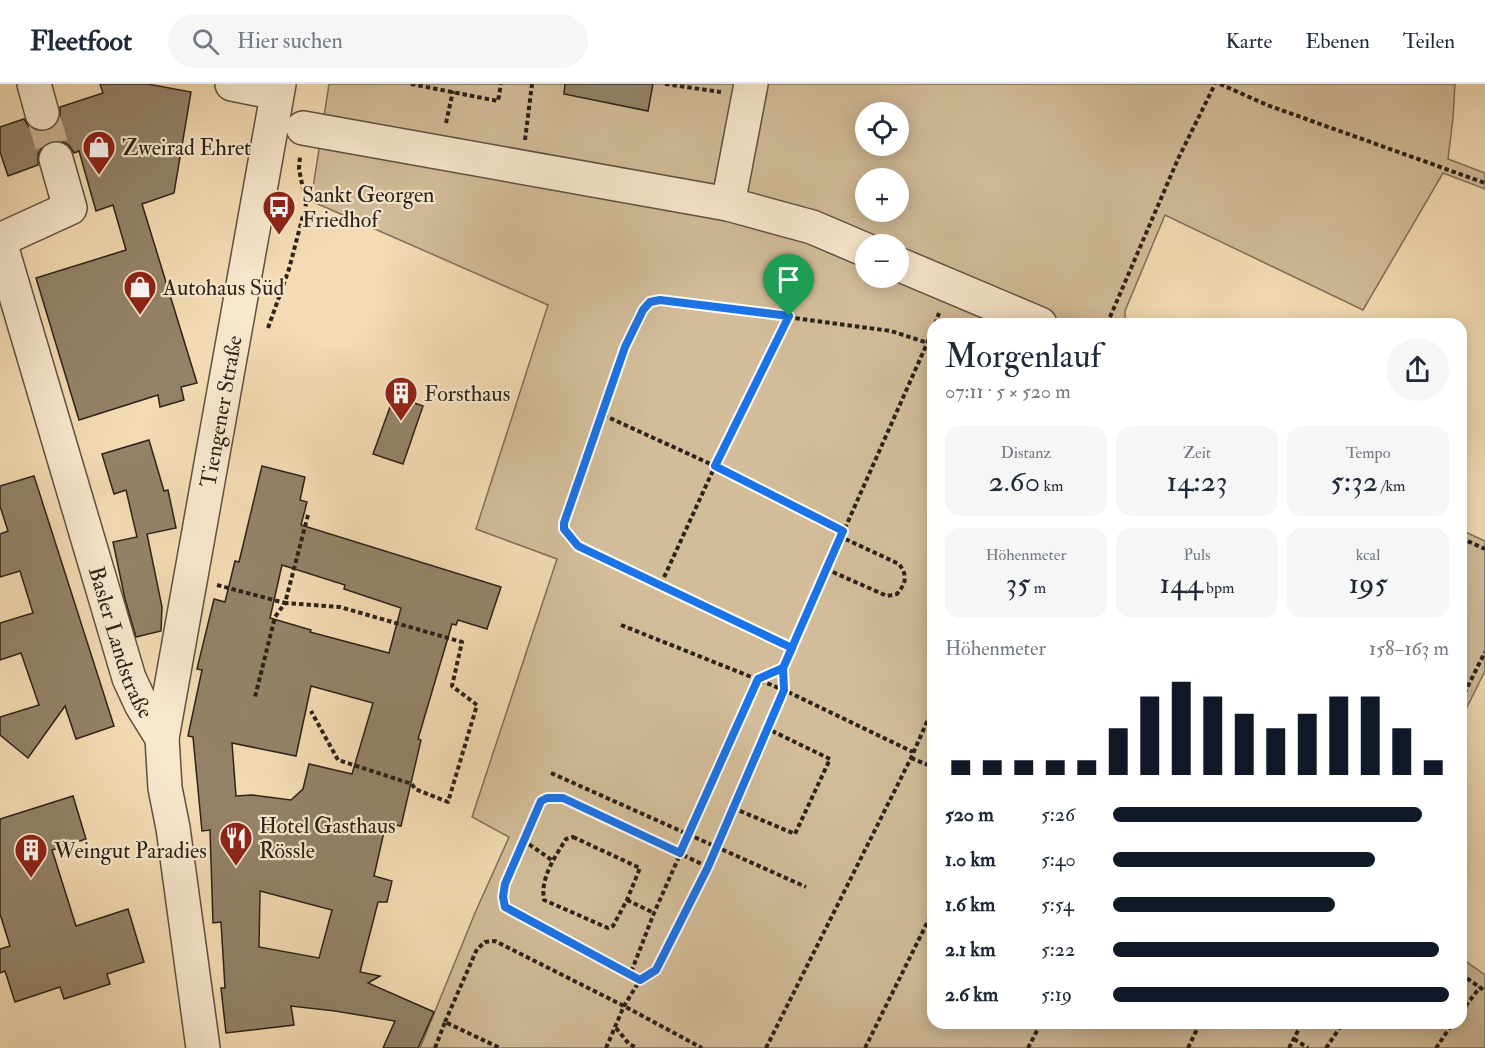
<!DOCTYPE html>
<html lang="de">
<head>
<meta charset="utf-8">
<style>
	:root { --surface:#fff; --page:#f6f6f7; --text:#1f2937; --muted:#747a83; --line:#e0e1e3; --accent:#111827 }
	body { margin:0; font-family:"IM FELL Double Pica",serif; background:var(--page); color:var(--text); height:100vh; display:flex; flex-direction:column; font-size:22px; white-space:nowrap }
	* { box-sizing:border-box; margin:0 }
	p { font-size:20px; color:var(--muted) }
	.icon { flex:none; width:33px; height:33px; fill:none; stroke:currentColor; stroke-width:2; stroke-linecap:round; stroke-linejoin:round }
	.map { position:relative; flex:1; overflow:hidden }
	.panel { position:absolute; left:927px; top:234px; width:540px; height:711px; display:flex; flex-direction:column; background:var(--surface); border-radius:18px; box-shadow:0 3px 15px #0003 }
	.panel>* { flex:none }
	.buttons { position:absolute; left:855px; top:18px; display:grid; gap:12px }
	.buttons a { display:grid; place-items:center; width:54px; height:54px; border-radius:50%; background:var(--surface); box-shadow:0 3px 15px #0003; font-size:30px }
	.pin { position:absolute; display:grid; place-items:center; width:51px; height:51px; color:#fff; margin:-62px -26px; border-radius:50% 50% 50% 0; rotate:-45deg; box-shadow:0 0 6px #0007 }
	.pin .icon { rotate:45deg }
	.round { display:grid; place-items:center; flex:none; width:63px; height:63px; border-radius:32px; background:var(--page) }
	.overview { display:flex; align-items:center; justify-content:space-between; height:102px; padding:0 18px }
	h1 { font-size:33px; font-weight:600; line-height:45px }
	.stats { display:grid; grid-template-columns:repeat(3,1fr); gap:9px; height:102px; padding:6px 18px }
	.stats div { display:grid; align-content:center; border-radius:15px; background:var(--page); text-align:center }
	.stats b { font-size:30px; font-weight:600 }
	.stats small { font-size:16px; font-weight:400 }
	.stats p { font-size:16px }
	.chart { height:168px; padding:12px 18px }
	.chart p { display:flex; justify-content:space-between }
	.chart svg { width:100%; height:108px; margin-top:6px; stroke:var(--accent); stroke-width:6 }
	ul { padding:0 18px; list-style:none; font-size:20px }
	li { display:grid; grid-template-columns:96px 72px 1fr; align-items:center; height:45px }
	li i { height:15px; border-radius:8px; background:var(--accent) }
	header { display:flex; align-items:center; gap:36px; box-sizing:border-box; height:84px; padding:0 30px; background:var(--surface); border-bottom:2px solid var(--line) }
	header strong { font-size:28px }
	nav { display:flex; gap:33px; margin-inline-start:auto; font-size:21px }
	.search { width:420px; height:54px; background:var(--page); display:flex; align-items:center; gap:15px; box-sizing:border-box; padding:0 21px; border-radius:33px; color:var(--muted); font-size:22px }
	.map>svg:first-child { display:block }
	.green { fill:#d2bc99; stroke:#7f7059; stroke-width:1.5; fill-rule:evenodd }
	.building { fill:#948369; stroke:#2c2319; stroke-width:1.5; fill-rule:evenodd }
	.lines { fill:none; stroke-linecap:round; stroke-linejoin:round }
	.minor-tunnel { stroke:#ccb694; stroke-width:33; stroke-dasharray:33 16; stroke-linecap:butt }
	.minor-casing { stroke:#5e5140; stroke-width:36 }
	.path { stroke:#2c2319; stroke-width:4; stroke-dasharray:4.5 3; stroke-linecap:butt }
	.minor { stroke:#f8e8ce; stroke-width:33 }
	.route-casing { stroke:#fff; stroke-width:12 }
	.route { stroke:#1a73e8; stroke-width:8 }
	.labels { text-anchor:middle; stroke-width:4.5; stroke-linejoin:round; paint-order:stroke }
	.poi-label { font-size:22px; fill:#2c2319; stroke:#f8e8ce; text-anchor:start }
	.street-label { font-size:22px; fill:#2c2319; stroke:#f8e8ce }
</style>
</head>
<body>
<header>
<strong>Fleetfoot</strong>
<div class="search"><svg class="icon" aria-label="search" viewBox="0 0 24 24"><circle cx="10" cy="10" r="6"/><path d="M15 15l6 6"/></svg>Hier suchen</div>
<nav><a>Karte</a><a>Ebenen</a><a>Teilen</a></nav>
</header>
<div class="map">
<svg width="1485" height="964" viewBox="0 0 1485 964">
	<rect width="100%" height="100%" fill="#f4dbb3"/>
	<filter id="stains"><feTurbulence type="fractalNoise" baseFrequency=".00333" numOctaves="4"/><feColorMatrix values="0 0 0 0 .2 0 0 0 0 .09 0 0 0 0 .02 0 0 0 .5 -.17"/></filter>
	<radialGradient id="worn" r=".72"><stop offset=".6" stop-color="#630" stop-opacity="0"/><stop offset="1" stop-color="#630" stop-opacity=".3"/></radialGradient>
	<g class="green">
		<path d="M 329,0 L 1455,0 L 1453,34 L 1448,75 L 1485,89 L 1485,105 L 1443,89 L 1363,226 L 1165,131 L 1125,227 L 1125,240 L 933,240 L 933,939 L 1461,939 L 1461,874 L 1485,891 L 1485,964 L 420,964 L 475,829 L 509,753 L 472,733 L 557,475 L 476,445 L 548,221 L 311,117 ZM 866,28 L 898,28 L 898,62 L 866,62 ZM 866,94 L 898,94 L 898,128 L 866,128 ZM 866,160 L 898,160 L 898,194 L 866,194 Z"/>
		<polygon points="1461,446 1485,457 1485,587 1461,635"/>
	</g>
	<g class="building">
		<polygon points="100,0 148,0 191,8 174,109 142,120 197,299 181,303 184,316 160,323 158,311 79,336 36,194 126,166 113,121 96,127 79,67 74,69 69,61 61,57 50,57 43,62 38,70 38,81 8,92 0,68 0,43 24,35 29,43 37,47 48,47 55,43 60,34 60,23 103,9"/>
		<polygon points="565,0 653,0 648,27 564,10"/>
		<polygon points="394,312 423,322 403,380 373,370"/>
		<polygon points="149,356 164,407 168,406 176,444 147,450 162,523 161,547 136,553 125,515 113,458 137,453 126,406 114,410 102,370"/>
		<path d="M 262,382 L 305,393 L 300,416 L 307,418 L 301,441 L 501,503 L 487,545 L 458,536 L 456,541 L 452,540 L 418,655 L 421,656 L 401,742 L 386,739 L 374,792 L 392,797 L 387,818 L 378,818 L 360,888 L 380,892 L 368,899 L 434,928 L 418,964 L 383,964 L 395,937 L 335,927 L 291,922 L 294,941 L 226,949 L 221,904 L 225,904 L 221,838 L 213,839 L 210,746 L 202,747 L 193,653 L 188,652 L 202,586 L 197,585 L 214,515 L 225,518 L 235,477 L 239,478 ZM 282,481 L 345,501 L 344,505 L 401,524 L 389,569 L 310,548 L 311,546 L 270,534 ZM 311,602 L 373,619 L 352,690 L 309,680 L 303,705 L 291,716 L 252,711 L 236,712 L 232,659 L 296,672 ZM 260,807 L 332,826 L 319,874 L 259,863 Z"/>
		<polygon points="34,392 114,642 76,655 65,622 28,674 0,651 0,633 39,621 21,569 0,576 0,539 33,529 20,487 0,493 0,450 8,447 0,422 0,402"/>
		<polygon points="73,712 86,755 52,766 76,842 128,825 144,878 107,890 110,900 64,915 60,903 15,918 5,887 0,889 0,865 10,862 0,830 0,735"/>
	</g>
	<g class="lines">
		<polyline class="minor-tunnel" points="42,29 56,75"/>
		<g class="minor-casing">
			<g id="minor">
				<polyline points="34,0 42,29"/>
				<polyline points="232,0 277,9"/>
				<polyline points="303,44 728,120 812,143 866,166"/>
				<polyline points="728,120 751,0"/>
				<polyline points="0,156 70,124 56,75"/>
				<path id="s1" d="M 0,158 L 129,594 L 141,620 L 162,654 L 165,704 L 173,744 L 203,964"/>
				<polyline points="898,180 1040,240"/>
				<path id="s2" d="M 162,654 L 279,0"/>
			</g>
		</g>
		<g class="path">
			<polyline points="411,0 498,17 501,0"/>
			<polyline points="665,0 721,8"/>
			<polyline points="1220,0 1267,21 1485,99"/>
			<polyline points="446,39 453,7"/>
			<polyline points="525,56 532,0"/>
			<polyline points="935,240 939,229"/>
			<polyline points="1107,240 1178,75 1215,0"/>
			<polyline points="268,244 289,185 306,120 299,85 300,72"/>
			<path d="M 601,330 C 609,310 634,227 650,218 C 653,216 656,217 660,216 L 891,247 L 928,259"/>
			<polyline points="308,431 285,519 340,523 462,558 452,602 477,621 448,718 415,705 412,700 338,676 311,627"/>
			<polyline points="1461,454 1485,465"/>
			<path d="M 826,485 L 887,512 L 897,510 C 906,499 908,492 899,480 L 841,453"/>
			<polyline points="661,500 715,382 789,233"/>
			<polyline points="217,501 285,519 275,533 255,613"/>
			<polyline points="621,541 784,606 913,668"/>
			<path d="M 792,564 L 578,462 C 571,456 564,449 564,439 L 601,330 L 715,382 L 843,447"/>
			<polyline points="1461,616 1485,568"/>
			<polyline points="911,674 933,683"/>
			<polyline points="551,689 806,803"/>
			<polyline points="733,724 795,750 830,675 768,645"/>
			<path d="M 573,753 L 640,784 L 627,816 L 613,842 L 608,844 L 544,816 C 540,794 555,773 566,755 Z"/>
			<polyline points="523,756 553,777"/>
			<polyline points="627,816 654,829"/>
			<polyline points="1461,890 1485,907"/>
			<polyline points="630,891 505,823 503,812 505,799 541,717 547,713 563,714 708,783"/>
			<polyline points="640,896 630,891 654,829 758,595 783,584"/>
			<polyline points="1461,928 1480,903"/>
			<polyline points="445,938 477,865 485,858 495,857 624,922 702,964"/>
			<polyline points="616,944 629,960 637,964"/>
			<polyline points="1294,955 1308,964"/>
			<polyline points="435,964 445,938 500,964"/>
			<polyline points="606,964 624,922 640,896 656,886 708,783 768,645 784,606 783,584 933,246"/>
			<polyline points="766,964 911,674 933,624"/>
			<polyline points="865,964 933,827"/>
			<polyline points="1028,964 1041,939"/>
			<polyline points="1188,964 1200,939"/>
			<polyline points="1289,964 1302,939"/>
			<polyline points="1326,964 1343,939"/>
			<polyline points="1436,964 1453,939"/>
		</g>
		<use href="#minor" class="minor"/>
	</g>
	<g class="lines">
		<g class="route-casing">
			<polyline id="route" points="789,232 715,382 843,447 783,584 758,595 680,769 563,714 547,714 541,717 505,800 503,813 505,823 640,896 656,886 708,783 784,606 783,584 792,564 578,462 564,445 564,439 625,263 643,226 650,218 660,216 789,232"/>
		</g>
		<use href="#route" class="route"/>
	</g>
	<defs>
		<g id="shop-pin" transform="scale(1.725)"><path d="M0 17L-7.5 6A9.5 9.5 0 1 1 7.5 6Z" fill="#8f2418" stroke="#f8e8ce"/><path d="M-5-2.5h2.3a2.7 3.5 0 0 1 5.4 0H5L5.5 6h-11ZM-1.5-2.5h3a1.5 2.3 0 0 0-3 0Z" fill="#fff"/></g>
		<g id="bus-pin" transform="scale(1.725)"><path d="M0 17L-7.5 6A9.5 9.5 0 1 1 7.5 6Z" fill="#8f2418" stroke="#f8e8ce"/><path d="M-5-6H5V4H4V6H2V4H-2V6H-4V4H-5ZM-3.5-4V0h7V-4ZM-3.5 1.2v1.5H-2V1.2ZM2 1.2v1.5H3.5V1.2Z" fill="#fff"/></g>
		<g id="building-pin" transform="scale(1.725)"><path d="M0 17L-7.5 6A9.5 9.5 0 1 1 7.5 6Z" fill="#8f2418" stroke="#f8e8ce"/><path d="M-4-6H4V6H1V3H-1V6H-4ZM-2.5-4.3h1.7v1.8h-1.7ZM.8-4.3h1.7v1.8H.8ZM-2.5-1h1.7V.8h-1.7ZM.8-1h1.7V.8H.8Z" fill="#fff"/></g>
		<g id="restaurant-pin" transform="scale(1.725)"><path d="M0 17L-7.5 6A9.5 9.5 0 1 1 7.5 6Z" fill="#8f2418" stroke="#f8e8ce"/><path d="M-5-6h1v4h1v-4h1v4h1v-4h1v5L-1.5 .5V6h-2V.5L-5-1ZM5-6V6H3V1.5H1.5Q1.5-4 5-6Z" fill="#fff"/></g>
	</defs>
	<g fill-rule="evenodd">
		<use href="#shop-pin" x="99" y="63"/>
		<use href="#bus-pin" x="279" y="123"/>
		<use href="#shop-pin" x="140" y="203"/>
		<use href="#building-pin" x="401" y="309"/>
		<use href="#restaurant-pin" x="236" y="754"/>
		<use href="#building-pin" x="31" y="766"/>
	</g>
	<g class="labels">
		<g class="poi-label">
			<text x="122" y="71">Zweirad Ehret</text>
			<text x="302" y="118">Sankt Georgen<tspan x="302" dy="25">Friedhof</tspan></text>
			<text x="163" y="211">Autohaus Süd</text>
			<text x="424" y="317">Forsthaus</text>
			<text x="259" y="749">Hotel Gasthaus<tspan x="259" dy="25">Rössle</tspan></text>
			<text x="54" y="774">Weingut Paradies</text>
		</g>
		<g class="street-label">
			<text dy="8" stroke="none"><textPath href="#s2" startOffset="332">Tiengener Straße</textPath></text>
			<text dy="8" stroke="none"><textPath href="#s1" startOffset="418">Basler Landstraße</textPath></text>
		</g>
	</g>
	<rect width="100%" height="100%" filter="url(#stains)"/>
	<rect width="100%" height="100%" fill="url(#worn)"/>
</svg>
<div class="buttons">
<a><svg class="icon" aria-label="locate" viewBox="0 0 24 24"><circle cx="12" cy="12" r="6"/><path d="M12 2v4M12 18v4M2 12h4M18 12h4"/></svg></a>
<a>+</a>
<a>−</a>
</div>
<div class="pin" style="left:789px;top:232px;background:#1e9e55"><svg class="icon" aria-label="arrive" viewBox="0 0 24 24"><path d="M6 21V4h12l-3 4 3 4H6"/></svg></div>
<section class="panel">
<div class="overview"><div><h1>Morgenlauf</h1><p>07:11 · 5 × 520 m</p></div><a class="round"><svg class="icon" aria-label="share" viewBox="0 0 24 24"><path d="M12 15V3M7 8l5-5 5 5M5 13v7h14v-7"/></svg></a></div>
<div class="stats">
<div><p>Distanz</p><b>2.60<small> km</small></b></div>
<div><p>Zeit</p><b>14:23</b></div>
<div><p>Tempo</p><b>5:32<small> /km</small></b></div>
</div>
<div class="stats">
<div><p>Höhenmeter</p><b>35<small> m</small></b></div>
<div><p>Puls</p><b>144<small> bpm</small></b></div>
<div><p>kcal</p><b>195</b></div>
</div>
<div class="chart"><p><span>Höhenmeter</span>158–163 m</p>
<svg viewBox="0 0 160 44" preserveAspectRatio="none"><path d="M5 44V38M15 44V38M25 44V38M35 44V38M45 44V38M55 44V25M65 44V12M75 44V6M85 44V12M95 44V19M105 44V25M115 44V19M125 44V12M135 44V12M145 44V25M155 44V38"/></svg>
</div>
<ul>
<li><b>520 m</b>5:26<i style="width:92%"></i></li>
<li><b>1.0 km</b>5:40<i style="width:78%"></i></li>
<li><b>1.6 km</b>5:54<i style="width:66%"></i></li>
<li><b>2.1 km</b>5:22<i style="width:97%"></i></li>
<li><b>2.6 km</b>5:19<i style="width:100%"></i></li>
</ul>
</section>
</div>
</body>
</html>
